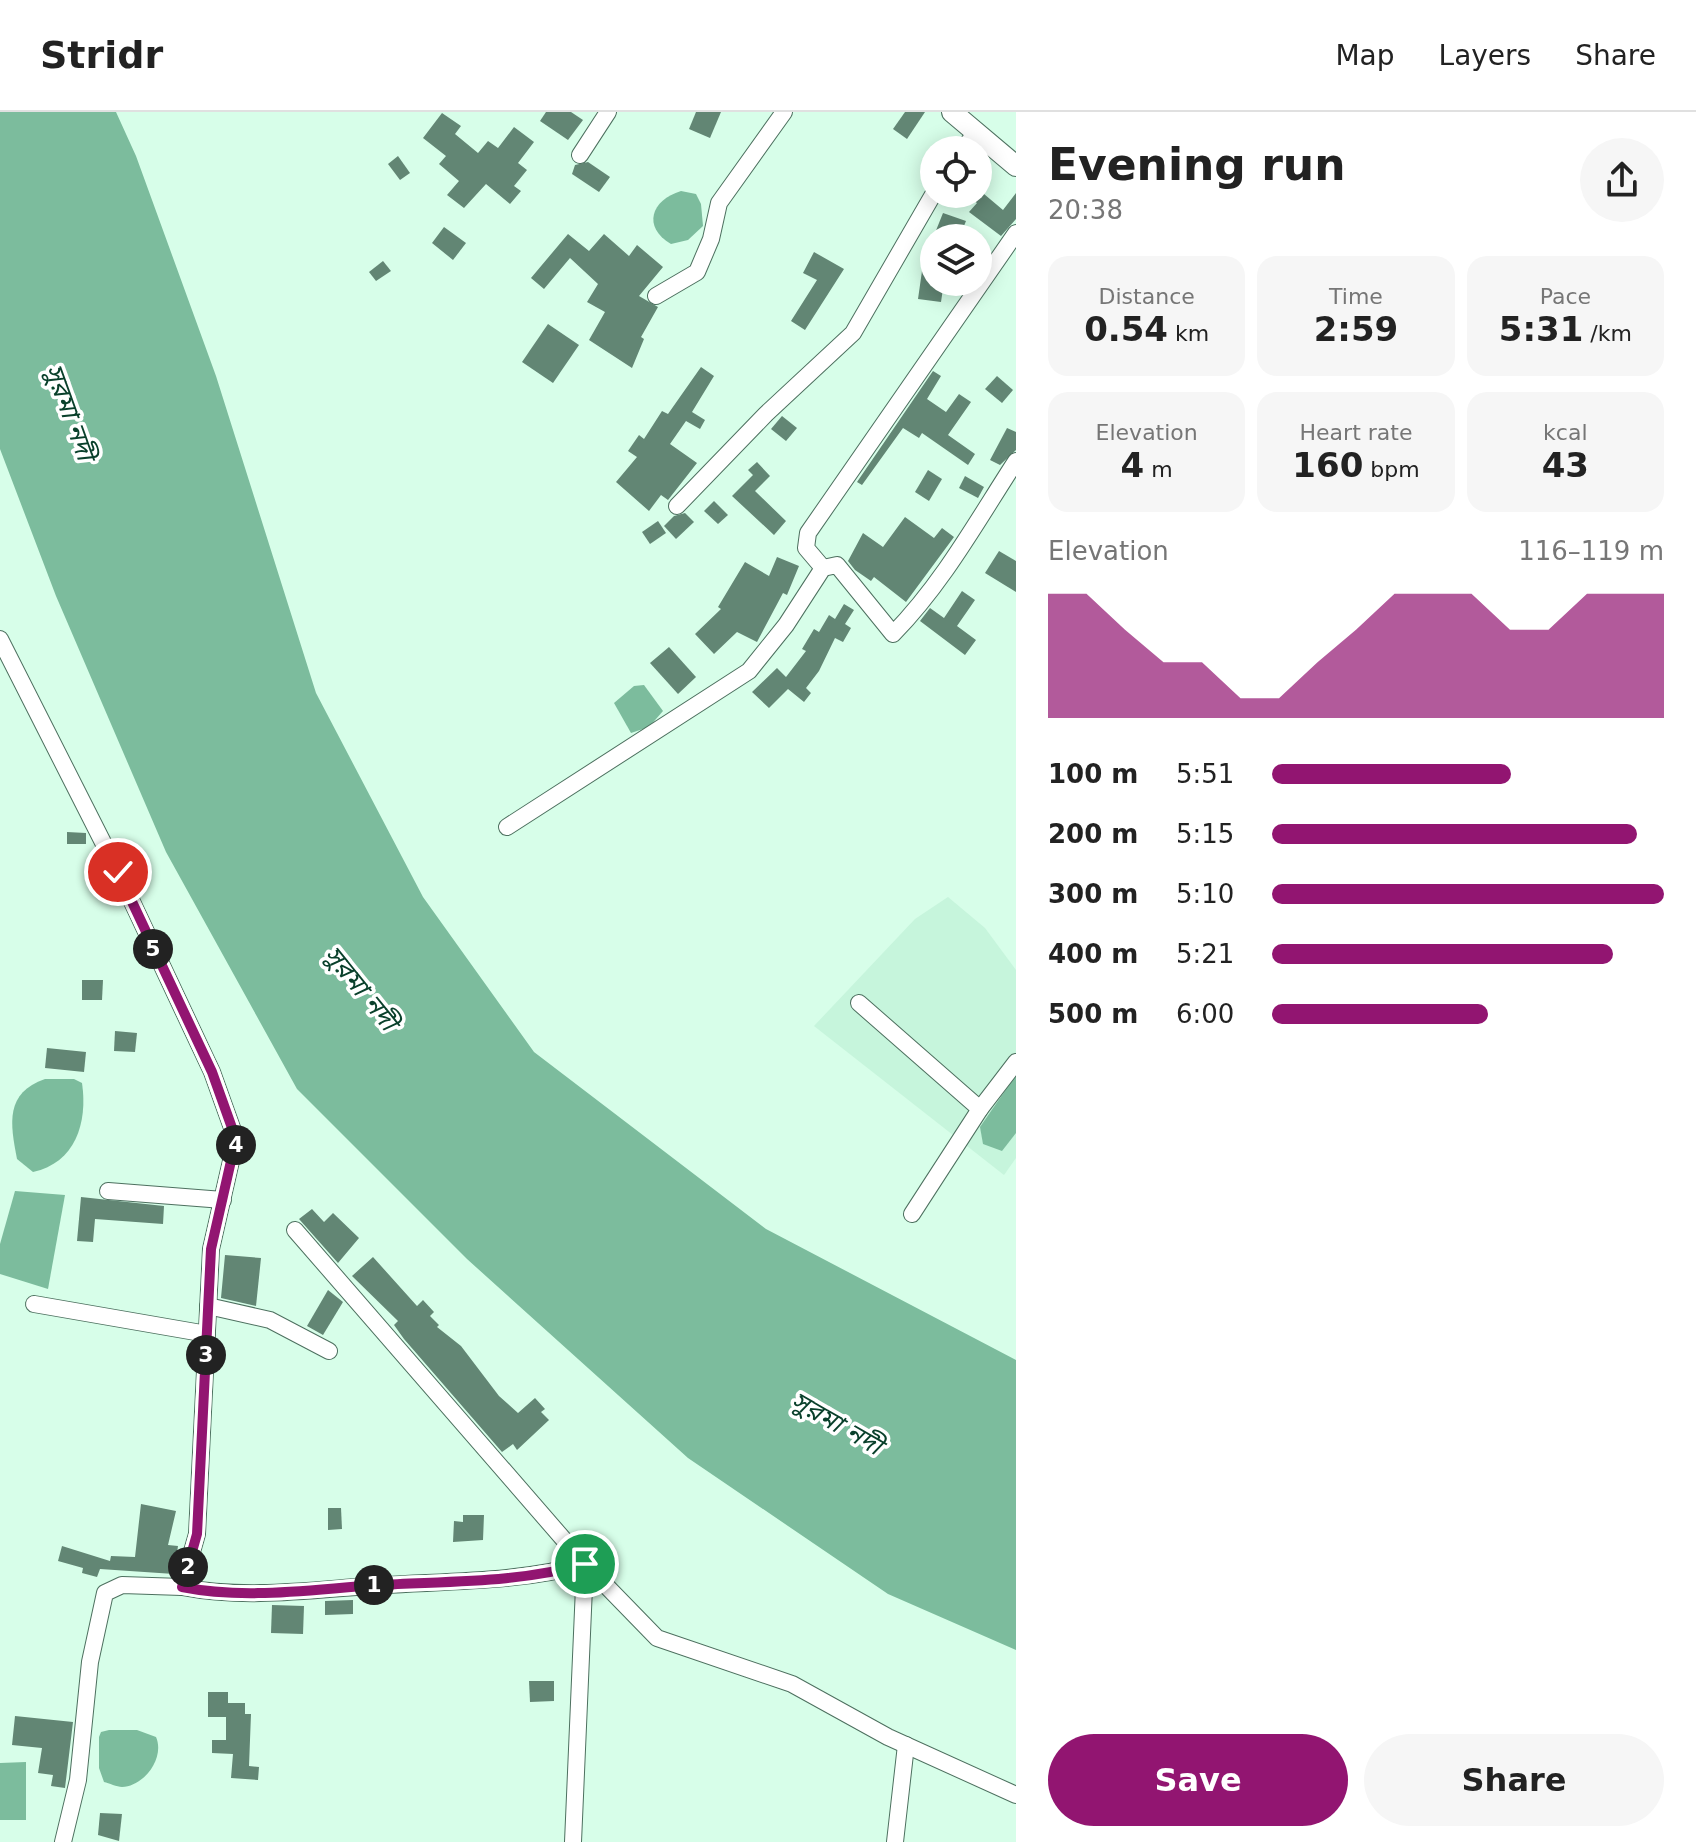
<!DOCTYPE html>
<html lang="en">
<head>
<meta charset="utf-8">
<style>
	:root { --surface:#fff; --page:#f6f6f6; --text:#222; --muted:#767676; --line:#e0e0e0; --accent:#921571 }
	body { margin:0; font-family:"DejaVu Sans","Noto Sans Bengali",sans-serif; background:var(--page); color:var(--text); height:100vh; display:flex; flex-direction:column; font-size:30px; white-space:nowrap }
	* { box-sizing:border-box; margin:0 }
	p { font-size:26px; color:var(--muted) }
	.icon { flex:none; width:44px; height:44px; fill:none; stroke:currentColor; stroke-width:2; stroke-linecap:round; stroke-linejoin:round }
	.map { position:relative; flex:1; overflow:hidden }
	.side { display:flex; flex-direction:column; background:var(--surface); width:680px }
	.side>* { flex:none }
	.buttons { position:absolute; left:920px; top:24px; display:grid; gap:16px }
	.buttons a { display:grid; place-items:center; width:72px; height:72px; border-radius:50%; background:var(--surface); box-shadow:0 4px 20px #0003; font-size:40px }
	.pin { position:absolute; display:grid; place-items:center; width:68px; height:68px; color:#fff; margin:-34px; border:4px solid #fff; border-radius:50%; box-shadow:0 2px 8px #0007 }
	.km { position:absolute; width:40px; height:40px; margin:-20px; border-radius:50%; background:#222; color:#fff; font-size:22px; line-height:40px; text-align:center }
	.round { display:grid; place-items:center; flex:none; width:84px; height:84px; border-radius:42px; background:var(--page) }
	.head { display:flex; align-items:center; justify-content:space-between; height:136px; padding:0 32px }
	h1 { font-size:44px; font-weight:800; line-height:60px }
	.stats { display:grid; grid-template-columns:repeat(3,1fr); gap:12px; height:136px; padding:8px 32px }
	.stats div { display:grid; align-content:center; border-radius:20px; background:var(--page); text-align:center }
	.stats b { font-size:34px; font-weight:800 }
	.stats small { font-size:22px; font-weight:400 }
	.stats p { font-size:22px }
	.chart { height:224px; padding:16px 32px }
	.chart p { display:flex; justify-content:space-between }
	.chart svg { width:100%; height:144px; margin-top:8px; fill:var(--accent); opacity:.7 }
	.primary-button { display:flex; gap:16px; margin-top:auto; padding:16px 32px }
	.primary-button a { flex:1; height:92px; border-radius:48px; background:var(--accent); color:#fff; font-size:32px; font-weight:800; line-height:92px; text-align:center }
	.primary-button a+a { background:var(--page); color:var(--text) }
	ul { padding:0 32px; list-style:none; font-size:26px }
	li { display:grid; grid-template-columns:128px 96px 1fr; align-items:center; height:60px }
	li i { height:20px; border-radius:10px; background:var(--accent) }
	header { display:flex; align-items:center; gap:48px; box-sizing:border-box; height:112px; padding:0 40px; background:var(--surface); border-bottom:2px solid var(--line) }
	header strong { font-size:38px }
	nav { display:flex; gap:44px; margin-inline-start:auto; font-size:28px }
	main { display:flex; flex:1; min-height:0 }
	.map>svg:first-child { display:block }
	.built { fill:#c6f5dc }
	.water { fill:#7cbc9d }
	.building { fill:#628674 }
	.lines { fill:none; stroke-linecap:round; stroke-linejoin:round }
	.minor-casing { stroke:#4d705f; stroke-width:18 }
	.tertiary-casing { stroke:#4d705f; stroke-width:22 }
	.minor { stroke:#fff; stroke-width:16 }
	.tertiary { stroke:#fff; stroke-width:20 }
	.route-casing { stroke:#fff; stroke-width:16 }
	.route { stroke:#921571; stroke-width:10 }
	.labels { text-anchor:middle; stroke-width:7; stroke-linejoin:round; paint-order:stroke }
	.water-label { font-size:26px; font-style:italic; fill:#09402b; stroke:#fff }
</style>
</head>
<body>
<header>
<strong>Stridr</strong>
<nav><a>Map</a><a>Layers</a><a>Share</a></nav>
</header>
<main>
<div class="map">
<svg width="1016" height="1730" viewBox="0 0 1016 1730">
	<rect width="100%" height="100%" fill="#d7fee9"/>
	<polygon class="built" points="948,785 985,816 1016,858 1016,1046 1004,1063 814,914 915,807"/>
	<g class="water">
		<polygon points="0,0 116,0 136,44 216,264 316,581 423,785 534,940 766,1117 1016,1248 1016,1538 888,1482 688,1346 467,1147 297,977 166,740 56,484 0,337"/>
		<path d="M 681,79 L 696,82 L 701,92 L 703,114 L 688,128 L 671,132 C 642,115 651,88 681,79 Z"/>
		<polygon points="644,573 663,599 649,615 631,621 614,591 634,574"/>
		<polygon points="1016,963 1016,1021 1002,1039 983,1032 980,1015"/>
		<path d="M 45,967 L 74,967 L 82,971 C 88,1011 75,1051 33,1060 L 17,1047 C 10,1011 5,981 45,967 Z"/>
		<polygon points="15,1079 65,1083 48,1177 0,1162 0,1132"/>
		<path d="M 109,1618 L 137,1618 L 156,1625 C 165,1645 145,1674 122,1675 C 117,1675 109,1671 104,1670 L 99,1656 L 99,1625 L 101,1620 Z"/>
		<polygon points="26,1650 26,1708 0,1708 0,1651"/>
	</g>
	<g class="building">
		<polygon points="546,0 571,0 583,8 568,28 540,9"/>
		<polygon points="696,0 721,0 710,26 689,17"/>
		<polygon points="905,0 925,0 907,27 893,17"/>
		<polygon points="442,1 461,14 455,22 478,41 488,29 498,36 514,15 534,30 518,51 527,58 514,74 521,79 510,92 486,72 464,96 447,83 459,69 439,52 446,44 423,26"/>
		<polygon points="398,44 410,61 400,68 388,52"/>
		<polygon points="588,50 610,65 599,80 572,62 575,53"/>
		<polygon points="1016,81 1016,107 1001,124 969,100 977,91 964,82 984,82 1003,98"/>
		<polygon points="943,101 966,109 959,126 938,126 935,121"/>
		<polygon points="444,115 466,131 453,148 432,131"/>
		<polygon points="568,122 589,139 604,122 629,144 637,133 663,155 639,184 658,195 641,225 644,227 632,256 589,228 605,200 587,190 598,172 570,146 544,177 531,166"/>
		<polygon points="814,140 844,157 805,218 791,209 817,168 803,161"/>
		<polygon points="383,149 391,159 376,169 369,160"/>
		<polygon points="922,159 934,161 934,170 944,170 941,190 918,187"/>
		<polygon points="548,212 579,233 553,271 522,250"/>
		<polygon points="701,255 714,264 692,300 705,308 700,317 686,309 670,332 697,351 668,388 661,383 649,399 616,370 637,345 628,339 639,323 644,327 662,299 668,302"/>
		<polygon points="933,259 941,264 927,287 946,300 959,282 971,290 948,323 975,342 968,353 922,321 919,326 903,316 862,373 857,370"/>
		<polygon points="997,264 1013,278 1002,291 985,277"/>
		<polygon points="782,304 797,316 786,329 771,317"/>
		<polygon points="1007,316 1016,320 1016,338 1000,353 990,348"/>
		<polygon points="757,350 770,364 755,379 786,409 774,423 732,384 753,363 748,358"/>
		<polygon points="928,358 942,367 929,389 915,380"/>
		<polygon points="965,364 984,375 978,386 959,376"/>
		<polygon points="714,389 728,403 718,412 704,399"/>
		<polygon points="685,401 694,410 676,427 664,414 674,404"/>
		<polygon points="905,405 934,426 942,416 954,425 906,490 874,465 871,469 855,458 848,449 863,421 883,435"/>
		<polygon points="658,409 666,421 650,432 642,420"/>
		<polygon points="999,439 1016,449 1016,480 985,461"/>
		<polygon points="777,445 799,454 787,483 783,481 757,530 737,520 714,542 695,522 721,497 718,495 745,450 769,464"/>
		<polygon points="962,479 975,488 957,514 976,528 965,543 920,509 930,496 944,506"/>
		<polygon points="844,492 854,498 845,512 851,516 843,530 835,526 819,559 806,576 811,581 804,590 788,577 769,596 752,580 777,556 786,565 806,539 802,537 814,517 819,520 829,503 835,507"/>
		<polygon points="669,535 696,565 678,582 650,551"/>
		<polygon points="67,720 86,721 86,732 67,732"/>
		<polygon points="82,868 103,868 102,888 82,888"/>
		<polygon points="115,919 137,921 135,940 114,939"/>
		<polygon points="47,936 86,940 84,960 45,956"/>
		<polygon points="81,1085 164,1094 163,1112 95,1107 93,1130 77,1129"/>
		<polygon points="312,1097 324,1110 333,1101 359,1126 338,1151 299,1107"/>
		<polygon points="225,1143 261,1146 256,1194 221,1186"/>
		<polygon points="373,1145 417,1194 423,1188 434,1200 430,1204 439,1213 437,1215 461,1234 499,1284 518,1301 535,1286 545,1297 541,1300 549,1308 517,1338 513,1332 502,1340 404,1227 394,1213 398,1209 352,1164"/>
		<polygon points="328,1178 343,1190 323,1223 307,1214"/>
		<polygon points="141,1392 176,1399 168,1433 178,1434 174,1462 100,1457 97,1465 82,1461 83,1456 58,1449 62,1434 110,1449 111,1444 135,1445"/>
		<polygon points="328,1396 341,1396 342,1417 328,1418"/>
		<polygon points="463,1403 484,1403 483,1428 453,1430 454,1409 463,1410"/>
		<polygon points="353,1488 353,1502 325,1503 325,1489"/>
		<polygon points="272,1493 304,1494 303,1522 271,1521"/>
		<polygon points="529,1569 554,1569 554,1589 530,1590"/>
		<polygon points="208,1580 228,1580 228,1591 245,1591 245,1602 251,1602 249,1654 259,1655 258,1668 231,1666 233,1642 212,1641 212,1628 226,1628 226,1605 208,1605"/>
		<polygon points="15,1604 73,1610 65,1676 51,1674 53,1663 38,1661 42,1636 12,1633"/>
		<polygon points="100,1701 122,1702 119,1729 98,1723"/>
	</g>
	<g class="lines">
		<g class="minor-casing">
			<g id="minor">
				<polyline points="963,38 975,21"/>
				<polyline points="580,43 608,0"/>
				<polyline points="656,184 697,160 711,127 719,91 784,0"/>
				<polyline points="677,394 766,302 853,221 934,81"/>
				<polyline points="823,456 806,436 808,421 1016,121"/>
				<polyline points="0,527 118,760 212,960 236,1027 211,1137 197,1422 182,1475 122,1473 105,1481 90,1550 78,1668 63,1730"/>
				<path d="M 507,715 L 749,559 L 786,513 L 823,456 L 837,453 L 893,522 C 943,471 977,409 1016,349"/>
				<polyline points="859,891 980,997"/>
				<polyline points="108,1079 223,1088"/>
				<polyline points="912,1102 980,997 1016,950"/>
				<polyline points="295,1118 585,1452 657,1526 792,1572 888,1625 1016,1683"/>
				<polyline points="34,1192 207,1222"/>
				<polyline points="208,1194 270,1208 329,1239"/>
				<path d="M 182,1475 C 249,1488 317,1477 384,1473 C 451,1469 521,1470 585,1452"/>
				<polyline points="573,1730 585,1452"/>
				<polyline points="895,1730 906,1633"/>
			</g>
		</g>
		<g class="tertiary-casing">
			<polyline id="tertiary" points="952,0 1016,54"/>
		</g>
		<use href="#minor" class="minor"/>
		<use href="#tertiary" class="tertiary"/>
	</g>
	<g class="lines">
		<g class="route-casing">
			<path id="route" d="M 118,760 L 212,960 L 236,1027 L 211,1137 L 197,1422 L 182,1475 C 247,1488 313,1477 378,1473 C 446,1469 519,1471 585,1452"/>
		</g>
		<use href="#route" class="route"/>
	</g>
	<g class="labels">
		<g class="water-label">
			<text transform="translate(70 300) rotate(70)" y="9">সুরমা নদী</text>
			<text transform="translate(361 876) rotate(51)" y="9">সুরমা নদী</text>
			<text transform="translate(837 1311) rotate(30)" y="9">সুরমা নদী</text>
		</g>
	</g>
</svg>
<div class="buttons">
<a><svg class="icon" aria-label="locate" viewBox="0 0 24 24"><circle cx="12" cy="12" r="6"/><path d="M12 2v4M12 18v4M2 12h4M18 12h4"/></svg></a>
<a><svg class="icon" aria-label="layers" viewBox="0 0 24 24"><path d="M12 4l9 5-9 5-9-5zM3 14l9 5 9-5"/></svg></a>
</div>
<div class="pin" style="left:585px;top:1452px;background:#1e9e55"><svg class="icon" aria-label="arrive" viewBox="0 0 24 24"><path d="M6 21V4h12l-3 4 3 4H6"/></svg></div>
<div class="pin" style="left:118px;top:760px;background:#d93025"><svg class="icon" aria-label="check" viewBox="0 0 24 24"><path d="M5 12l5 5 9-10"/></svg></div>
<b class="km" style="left:374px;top:1473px">1</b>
<b class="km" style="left:188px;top:1455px">2</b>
<b class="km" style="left:206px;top:1243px">3</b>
<b class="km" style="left:236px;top:1033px">4</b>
<b class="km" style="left:153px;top:837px">5</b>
</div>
<section class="side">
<div class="head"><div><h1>Evening run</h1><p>20:38</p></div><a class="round"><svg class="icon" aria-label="share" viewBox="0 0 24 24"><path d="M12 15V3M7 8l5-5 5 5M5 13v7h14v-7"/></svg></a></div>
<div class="stats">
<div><p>Distance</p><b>0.54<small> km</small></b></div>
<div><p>Time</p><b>2:59</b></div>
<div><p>Pace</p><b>5:31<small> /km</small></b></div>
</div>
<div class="stats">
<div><p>Elevation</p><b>4<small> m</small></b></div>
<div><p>Heart rate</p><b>160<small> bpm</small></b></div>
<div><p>kcal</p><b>43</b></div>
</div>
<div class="chart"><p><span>Elevation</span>116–119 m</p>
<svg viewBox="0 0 160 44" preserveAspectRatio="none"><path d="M0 44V6L10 6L20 17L30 27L40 27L50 38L60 38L70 27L80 17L90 6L100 6L110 6L120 17L130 17L140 6L150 6L160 6V44z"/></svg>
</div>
<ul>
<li><b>100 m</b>5:51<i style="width:61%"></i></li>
<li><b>200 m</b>5:15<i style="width:93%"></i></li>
<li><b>300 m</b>5:10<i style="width:100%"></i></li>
<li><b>400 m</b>5:21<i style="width:87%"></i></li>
<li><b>500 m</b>6:00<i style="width:55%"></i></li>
</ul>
<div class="primary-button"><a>Save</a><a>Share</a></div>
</section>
</main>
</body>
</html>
